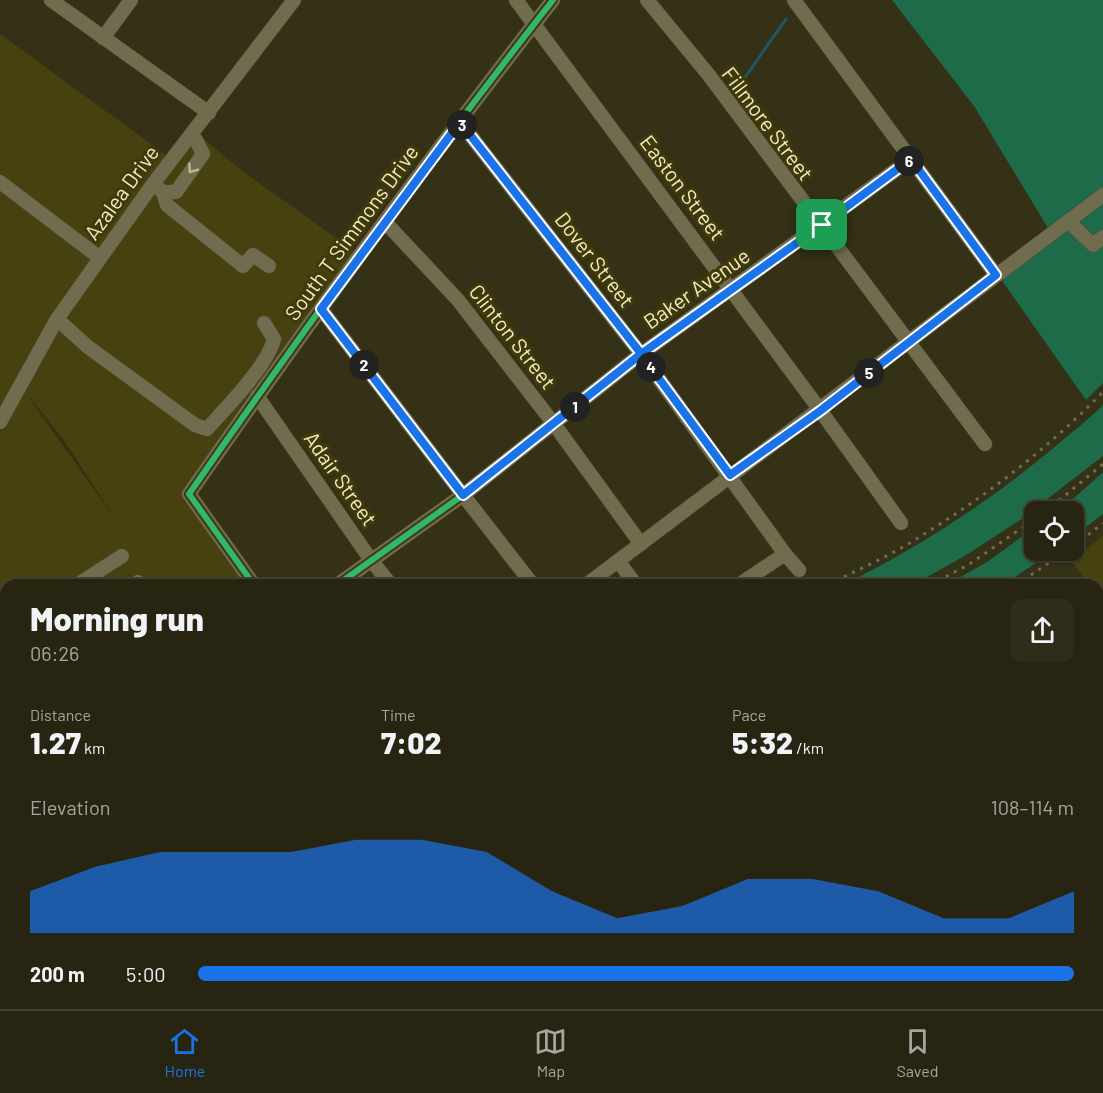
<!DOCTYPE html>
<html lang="en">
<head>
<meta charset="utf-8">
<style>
	:root { --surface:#272511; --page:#2f2d1a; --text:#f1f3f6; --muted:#a4a59f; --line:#434231; --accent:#1a73e8 }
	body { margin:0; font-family:Barlow,sans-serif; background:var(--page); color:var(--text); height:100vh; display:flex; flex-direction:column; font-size:22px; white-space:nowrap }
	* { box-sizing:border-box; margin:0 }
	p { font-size:20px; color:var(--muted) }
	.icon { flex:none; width:33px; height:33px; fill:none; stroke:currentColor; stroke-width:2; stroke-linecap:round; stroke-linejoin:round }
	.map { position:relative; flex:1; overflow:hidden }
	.details { position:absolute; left:0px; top:579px; width:1104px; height:430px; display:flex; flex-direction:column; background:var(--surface); border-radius:18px 18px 0 0; box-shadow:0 2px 4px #0004,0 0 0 2px var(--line) }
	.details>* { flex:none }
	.fabs { position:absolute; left:1024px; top:501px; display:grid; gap:12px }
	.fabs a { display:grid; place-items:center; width:60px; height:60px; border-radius:12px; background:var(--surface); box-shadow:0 2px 4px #0004,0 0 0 2px var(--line); font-size:30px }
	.pin { position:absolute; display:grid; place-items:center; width:51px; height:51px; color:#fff; margin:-26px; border-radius:12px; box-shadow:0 3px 9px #0006 }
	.km { position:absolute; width:30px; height:30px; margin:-15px; border-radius:50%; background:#222; color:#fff; font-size:16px; line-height:30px; text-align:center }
	.round { display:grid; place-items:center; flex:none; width:63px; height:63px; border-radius:12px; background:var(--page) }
	.overview { display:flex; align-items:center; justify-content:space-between; height:102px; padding:0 30px }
	h1 { font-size:33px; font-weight:800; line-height:45px }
	.stats { display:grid; grid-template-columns:repeat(3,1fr); gap:9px; height:102px; padding:6px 30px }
	.stats div { display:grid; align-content:center }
	.stats b { font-size:30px; font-weight:800 }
	.stats small { font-size:16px; font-weight:400 }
	.stats p { font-size:16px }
	.chart { height:168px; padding:12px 30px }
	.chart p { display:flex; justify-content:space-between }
	.chart svg { width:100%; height:108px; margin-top:6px; fill:var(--accent); opacity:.7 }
	ul { padding:0 30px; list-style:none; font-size:20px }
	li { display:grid; grid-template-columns:96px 72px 1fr; align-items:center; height:45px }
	li i { height:15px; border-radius:8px; background:var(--accent) }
	.menu { display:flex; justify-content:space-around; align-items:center; height:84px; border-top:2px solid var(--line); background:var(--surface); font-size:16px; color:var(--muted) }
	.menu a { display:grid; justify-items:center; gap:3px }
	.menu .selected { color:var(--accent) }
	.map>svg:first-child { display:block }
	.built { fill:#47410f; fill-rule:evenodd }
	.green { fill:#1e6b49 }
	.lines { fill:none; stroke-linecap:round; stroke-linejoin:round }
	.stream { stroke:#245563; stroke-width:3 }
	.minor-casing { stroke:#4f4c36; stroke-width:15 }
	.major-casing { stroke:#4f4c36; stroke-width:18 }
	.minor { stroke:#706c4e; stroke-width:14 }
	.major { stroke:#756e55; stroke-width:16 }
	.rail { stroke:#6f6c52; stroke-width:3; stroke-dasharray:3 6; stroke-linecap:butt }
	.cycleway-casing { stroke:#403a0b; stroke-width:10 }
	.cycleway { stroke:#33b770; stroke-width:6 }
	.oneway { stroke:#bdb994 }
	.route-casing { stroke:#fff; stroke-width:12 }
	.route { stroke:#1a73e8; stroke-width:8 }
	.labels { text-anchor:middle; stroke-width:6; stroke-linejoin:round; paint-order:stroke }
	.street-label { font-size:21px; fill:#f1ecc3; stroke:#403a0b }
</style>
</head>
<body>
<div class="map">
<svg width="1103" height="1009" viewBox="0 0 1103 1009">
	<rect width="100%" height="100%" fill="#343117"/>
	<g class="built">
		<path d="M 0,34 L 170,158 L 194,131 L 242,171 L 360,255 L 189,494 L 254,585 L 6,585 L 6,889 L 0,892 ZM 30,398 L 63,439 L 118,523 L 30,399 Z"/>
		<polygon points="1103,535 1103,601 1098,595 1098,585 1090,585 1072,562"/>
		<polygon points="1103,675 1103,781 1098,784 1098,680"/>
		<polygon points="1103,791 1103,849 1098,850 1098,793"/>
		<polygon points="1103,955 1103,1009 980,1009 992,1004 1098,1004 1098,957"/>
		<polygon points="240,1004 275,1004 295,1009 231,1009"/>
		<polygon points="544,1004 925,1004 913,1009 547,1009"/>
	</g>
	<g class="green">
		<polygon points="892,0 1103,0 1103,383 1086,400 998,275 1051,233 974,106"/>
		<path d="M 1103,405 L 1103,456 L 1020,520 L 968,554 L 913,585 L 843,585 C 918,548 987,503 1051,450 C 1068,435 1087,421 1103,405 Z"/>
		<polygon points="1103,472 1103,514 1074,536 1074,512 1057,511 1073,499"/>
		<polygon points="1035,527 1035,550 1054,551 1003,585 946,585 987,562"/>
		<polygon points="1103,888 1103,921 1098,923 1098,890"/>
		<polygon points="6,905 6,932 0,934 0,908"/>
		<polygon points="6,958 6,1004 76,1004 64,1009 0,1009 0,960"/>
		<polygon points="107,1004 212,1004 203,1009 96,1009"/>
		<polygon points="275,1004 544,1004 547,1009 295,1009"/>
	</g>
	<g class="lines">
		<polyline class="stream" points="739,86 786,19"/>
		<g class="minor-casing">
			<g id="minor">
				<polyline points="51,0 209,113"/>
				<polyline points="516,0 820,410 901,523"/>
				<polyline points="647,0 708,74 985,444"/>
				<polyline points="794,0 996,275"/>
				<polyline points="103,38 131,0"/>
				<polyline points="460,122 641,354 785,554 799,570"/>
				<polyline points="0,182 100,258"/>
				<polyline points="153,184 163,192 167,205 243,266 253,255 269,266"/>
				<polyline points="163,192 176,192 203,154 196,140 190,137"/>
				<polyline points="1068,221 1093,245 1103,237"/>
				<polyline points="385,222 458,300 554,424 641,544"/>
				<polyline points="321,309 463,495 533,585"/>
				<path d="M 57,319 L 88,347 L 195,425 L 207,429 C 226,408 268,365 274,339 L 264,323"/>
				<polyline points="257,396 371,560 391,585"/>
				<polyline points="0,422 57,319 153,184 294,0"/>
				<polyline points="618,561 636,585"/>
				<polyline points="740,584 785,554"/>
				<polyline points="77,585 122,556"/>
				<polyline points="133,585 138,582"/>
				<path d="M 254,585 L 189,494 C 306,326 427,161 553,0"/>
				<polyline points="337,585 463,495 641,354 911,159"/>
				<path d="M 586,585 C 758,455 931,326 1103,195"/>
				<polyline points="0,595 6,600"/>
				<polyline points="0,682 6,694"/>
				<polyline points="1098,702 1103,708"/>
				<polyline points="0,717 6,713"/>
				<polyline points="1098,784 1103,781"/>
				<polyline points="1098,936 1103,949"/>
				<polyline points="561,1004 562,1009"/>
				<polyline points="231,1009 240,1004"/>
			</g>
		</g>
		<g class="major-casing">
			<g id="major">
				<polyline points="1098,872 1103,870"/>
				<polyline points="1098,936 1103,934"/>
				<polyline points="0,947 6,946"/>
				<polyline points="930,1009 942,1004"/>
			</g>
		</g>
		<use href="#minor" class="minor"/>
		<use href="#major" class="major"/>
		<g class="rail">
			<polyline points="1045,512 1103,464"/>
			<polyline points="1074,546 1103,523"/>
			<path d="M 828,585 C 859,569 892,555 921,536 C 988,495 1048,448 1103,392"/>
			<polyline points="930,585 968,565 1035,519"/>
			<polyline points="1016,585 1068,550"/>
			<polyline points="0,900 6,896"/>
			<polyline points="85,1009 96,1004"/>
		</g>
		<g class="cycleway-casing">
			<g id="cycleway">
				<path d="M 254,585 L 189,494 C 306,326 427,161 553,0"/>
				<polyline points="337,585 463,495 641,354 911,159"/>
			</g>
		</g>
		<use href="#cycleway" class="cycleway"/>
	</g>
	<defs><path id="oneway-chevron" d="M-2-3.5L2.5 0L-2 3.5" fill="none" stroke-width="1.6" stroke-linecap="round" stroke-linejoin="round" transform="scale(1.5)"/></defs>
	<use class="oneway" href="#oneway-chevron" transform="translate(192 169) rotate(125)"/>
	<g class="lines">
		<g class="route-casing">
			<polyline id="route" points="822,225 641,354 463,495 321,309 460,122 639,351 641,354 730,475 820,411 996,275 911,159 822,225"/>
		</g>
		<use href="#route" class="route"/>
	</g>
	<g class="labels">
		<g class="street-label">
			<text transform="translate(767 124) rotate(53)" y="7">Fillmore Street</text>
			<text transform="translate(682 188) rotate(53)" y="7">Easton Street</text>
			<text transform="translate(122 193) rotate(-54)" y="7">Azalea Drive</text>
			<text transform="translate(352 233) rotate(-54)" y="7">South T Simmons Drive</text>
			<text transform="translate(594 260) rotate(52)" y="7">Dover Street</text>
			<text transform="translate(697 289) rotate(-35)" y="7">Baker Avenue</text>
			<text transform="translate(512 337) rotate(52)" y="7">Clinton Street</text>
			<text transform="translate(340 479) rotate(55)" y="7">Adair Street</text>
		</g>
	</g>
</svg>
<div class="fabs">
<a><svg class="icon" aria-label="locate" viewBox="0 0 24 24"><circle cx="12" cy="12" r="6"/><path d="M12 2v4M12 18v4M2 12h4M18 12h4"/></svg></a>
</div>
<div class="pin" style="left:822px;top:225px;background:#1e9e55"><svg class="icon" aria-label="arrive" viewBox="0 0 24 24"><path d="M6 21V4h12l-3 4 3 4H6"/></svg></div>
<b class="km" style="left:575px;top:407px">1</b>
<b class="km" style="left:364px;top:365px">2</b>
<b class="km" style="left:462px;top:125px">3</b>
<b class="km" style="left:651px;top:367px">4</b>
<b class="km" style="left:869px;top:373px">5</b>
<b class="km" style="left:909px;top:161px">6</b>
<section class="details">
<div class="overview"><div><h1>Morning run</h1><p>06:26</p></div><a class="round"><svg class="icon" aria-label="share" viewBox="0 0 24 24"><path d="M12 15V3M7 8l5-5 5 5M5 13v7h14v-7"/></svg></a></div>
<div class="stats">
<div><p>Distance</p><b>1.27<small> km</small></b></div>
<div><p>Time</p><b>7:02</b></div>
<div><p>Pace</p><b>5:32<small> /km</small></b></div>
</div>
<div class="chart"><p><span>Elevation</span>108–114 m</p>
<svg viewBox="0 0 160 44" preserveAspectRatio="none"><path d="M0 44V27L10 17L20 11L30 11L40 11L50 6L60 6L70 11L80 27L90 38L100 33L110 22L120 22L130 27L140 38L150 38L160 27V44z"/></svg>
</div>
<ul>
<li><b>200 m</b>5:00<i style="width:100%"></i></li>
</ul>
</section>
</div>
<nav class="menu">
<a class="selected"><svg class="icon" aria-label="home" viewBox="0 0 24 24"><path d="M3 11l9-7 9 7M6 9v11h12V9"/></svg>Home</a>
<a><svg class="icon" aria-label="map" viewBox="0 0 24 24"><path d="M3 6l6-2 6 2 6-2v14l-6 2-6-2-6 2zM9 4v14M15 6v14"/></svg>Map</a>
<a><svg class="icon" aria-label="saved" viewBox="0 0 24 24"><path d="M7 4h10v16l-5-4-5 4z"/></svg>Saved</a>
</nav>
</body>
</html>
